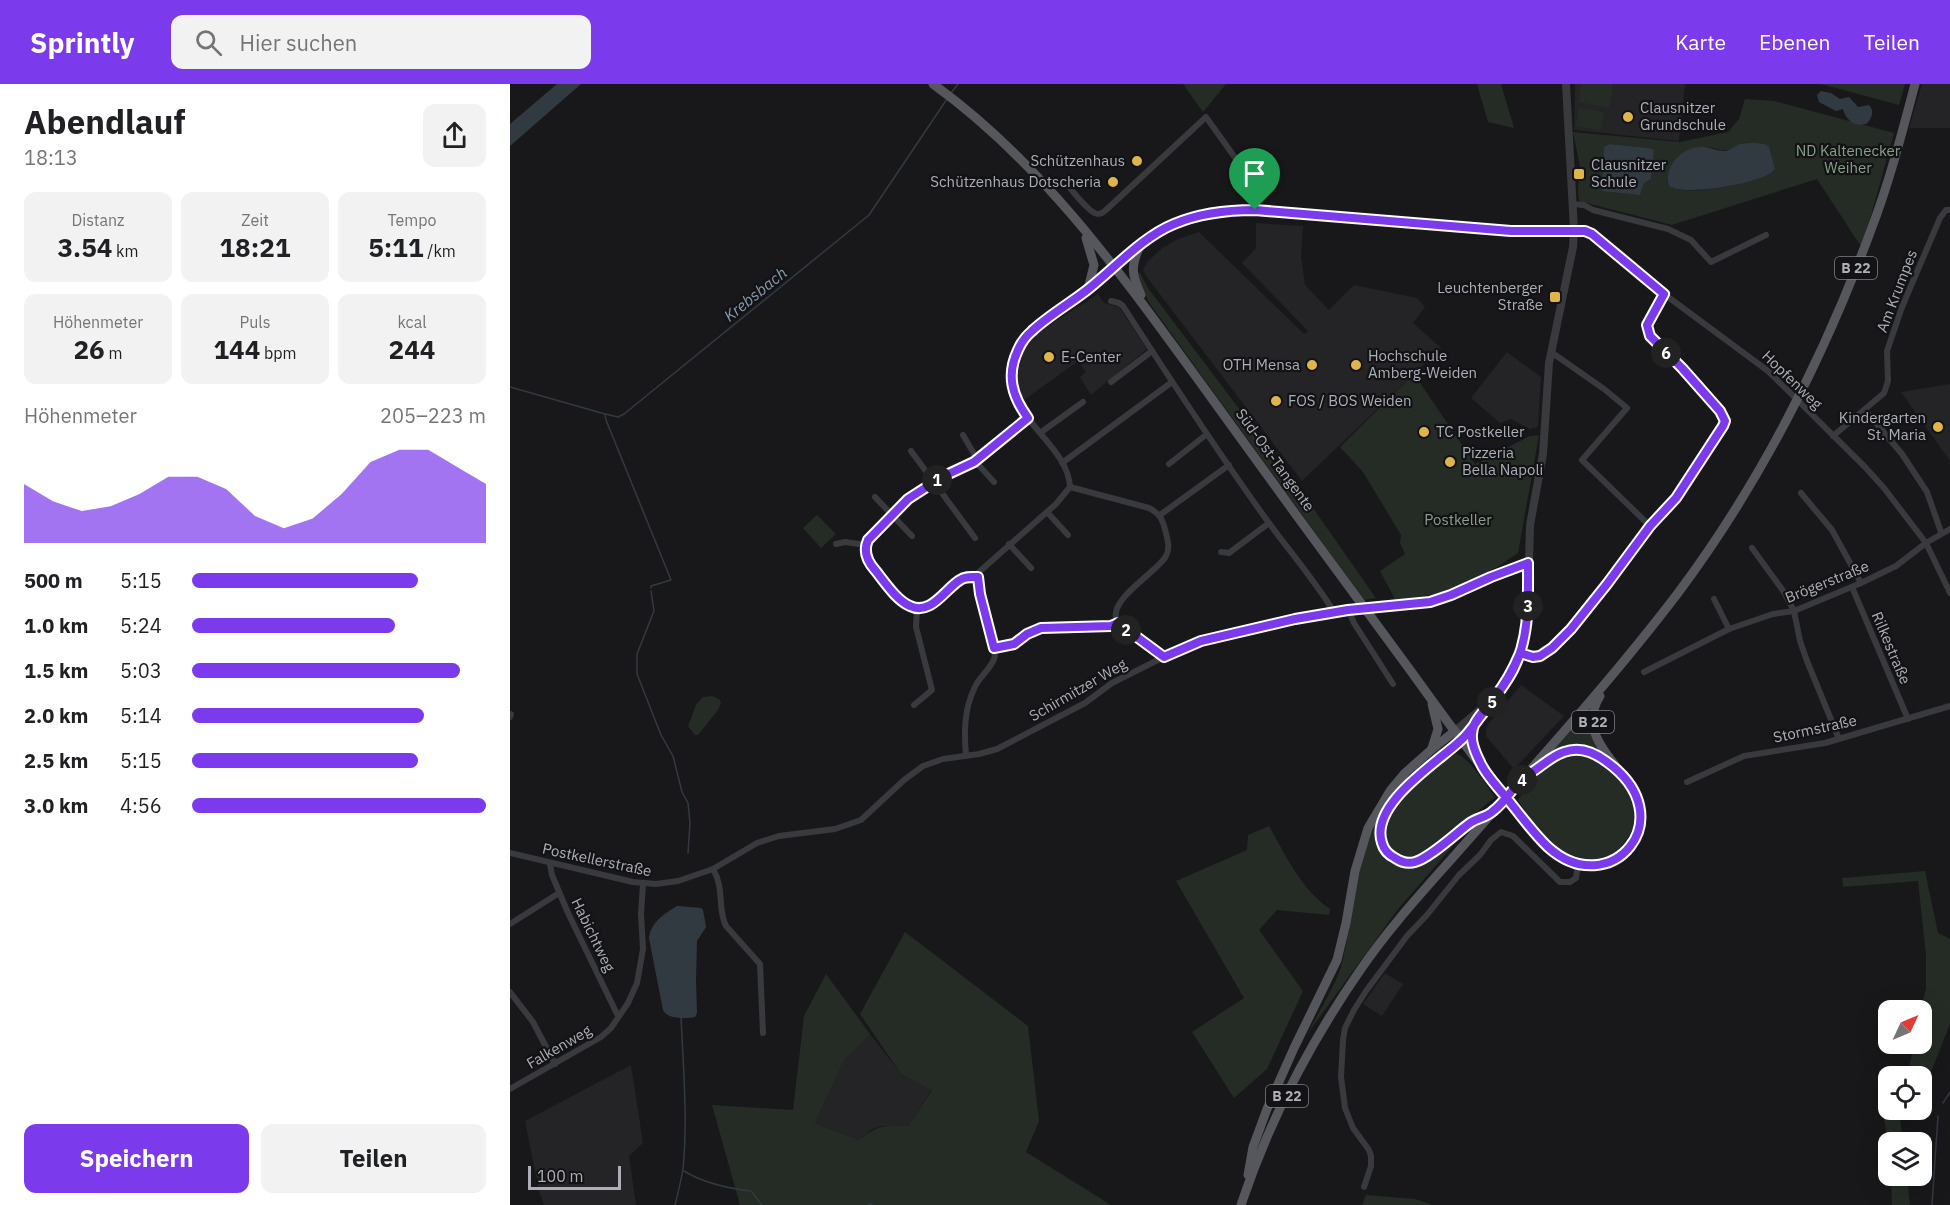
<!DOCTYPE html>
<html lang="de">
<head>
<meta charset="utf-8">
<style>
	:root { --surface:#fff; --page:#f2f2f2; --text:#202124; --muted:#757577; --accent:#7c3aed }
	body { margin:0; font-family:"IBM Plex Sans",sans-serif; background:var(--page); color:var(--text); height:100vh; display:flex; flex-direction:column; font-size:22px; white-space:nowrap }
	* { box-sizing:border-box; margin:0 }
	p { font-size:20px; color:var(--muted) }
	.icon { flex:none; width:33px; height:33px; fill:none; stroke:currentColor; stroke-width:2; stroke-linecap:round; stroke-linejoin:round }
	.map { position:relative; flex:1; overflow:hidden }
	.details { display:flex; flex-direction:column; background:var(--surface); width:510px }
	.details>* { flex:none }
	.needle { width:39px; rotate:46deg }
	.buttons { position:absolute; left:1368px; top:916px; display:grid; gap:12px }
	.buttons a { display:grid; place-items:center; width:54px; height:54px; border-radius:12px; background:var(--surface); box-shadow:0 6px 24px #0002; font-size:30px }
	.scale { position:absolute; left:18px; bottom:15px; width:93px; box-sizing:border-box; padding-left:6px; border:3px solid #acafb8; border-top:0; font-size:16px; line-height:21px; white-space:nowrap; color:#acafb8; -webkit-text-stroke:4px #131315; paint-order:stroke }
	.pin { position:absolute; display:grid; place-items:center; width:51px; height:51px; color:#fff; margin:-62px -26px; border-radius:50% 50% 50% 0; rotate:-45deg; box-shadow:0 0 6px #0007 }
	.pin .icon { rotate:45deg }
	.km { position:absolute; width:30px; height:30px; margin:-15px; border-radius:50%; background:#222; color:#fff; font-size:16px; line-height:30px; text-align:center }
	.round { display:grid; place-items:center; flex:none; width:63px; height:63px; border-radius:12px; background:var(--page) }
	.overview { display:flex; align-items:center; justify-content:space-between; height:102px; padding:0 24px }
	h1 { font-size:33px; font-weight:800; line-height:45px }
	.metrics { display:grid; grid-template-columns:repeat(3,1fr); gap:9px; height:102px; padding:6px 24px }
	.metrics div { display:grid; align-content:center; border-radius:12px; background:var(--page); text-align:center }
	.metrics b { font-size:26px; font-weight:800 }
	.metrics small { font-size:16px; font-weight:400 }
	.metrics p { font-size:16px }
	.chart { height:168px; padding:12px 24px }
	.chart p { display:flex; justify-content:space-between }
	.chart svg { width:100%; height:108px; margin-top:6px; fill:var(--accent); opacity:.7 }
	.primary-button { display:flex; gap:12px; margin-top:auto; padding:12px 24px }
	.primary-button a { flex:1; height:69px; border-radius:12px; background:var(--accent); color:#fff; font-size:24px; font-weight:800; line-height:69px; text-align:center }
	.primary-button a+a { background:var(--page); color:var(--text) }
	ul { padding:0 24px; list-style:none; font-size:20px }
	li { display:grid; grid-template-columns:96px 72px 1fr; align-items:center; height:45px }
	li i { height:15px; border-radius:8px; background:var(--accent) }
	header { display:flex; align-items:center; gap:36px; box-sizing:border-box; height:84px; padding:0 30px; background:var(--accent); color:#fff }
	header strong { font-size:28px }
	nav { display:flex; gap:33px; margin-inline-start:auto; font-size:21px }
	.search { width:420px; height:54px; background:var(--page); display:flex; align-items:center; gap:15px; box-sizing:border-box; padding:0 21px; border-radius:12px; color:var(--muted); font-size:22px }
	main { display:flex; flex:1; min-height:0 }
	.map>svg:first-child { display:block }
	.built { fill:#242426 }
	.green { fill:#242c25; fill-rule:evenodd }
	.water { fill:#323a41 }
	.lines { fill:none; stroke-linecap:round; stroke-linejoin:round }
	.stream { stroke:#323a41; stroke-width:1.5 }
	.minor { stroke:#393a3e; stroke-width:6 }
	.tertiary { stroke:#393a3e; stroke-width:8 }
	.primary { stroke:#56575d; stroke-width:9 }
	.route-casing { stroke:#fff; stroke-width:12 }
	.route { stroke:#7c3aed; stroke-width:8 }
	.poi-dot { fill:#dfb54b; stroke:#131315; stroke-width:2 }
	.labels { text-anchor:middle; stroke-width:4.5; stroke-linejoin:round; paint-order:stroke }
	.shield { fill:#131315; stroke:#7e8087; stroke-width:1.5 }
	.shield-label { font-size:14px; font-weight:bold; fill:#acafb8 }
	.poi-label { font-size:15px; fill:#acafb8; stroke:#131315; text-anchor:start }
	.park-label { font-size:15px; fill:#85a188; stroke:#131315 }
	.street-label { font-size:15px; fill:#acafb8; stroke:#131315 }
	.water-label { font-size:16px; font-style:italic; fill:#869aaf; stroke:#131315 }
</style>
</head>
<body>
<header>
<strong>Sprintly</strong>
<div class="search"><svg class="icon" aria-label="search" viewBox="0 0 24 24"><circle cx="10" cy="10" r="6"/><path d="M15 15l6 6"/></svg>Hier suchen</div>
<nav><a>Karte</a><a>Ebenen</a><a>Teilen</a></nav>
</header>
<main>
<section class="details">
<div class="overview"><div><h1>Abendlauf</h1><p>18:13</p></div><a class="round"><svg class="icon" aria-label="share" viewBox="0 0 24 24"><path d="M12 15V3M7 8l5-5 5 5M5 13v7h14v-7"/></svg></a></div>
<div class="metrics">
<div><p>Distanz</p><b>3.54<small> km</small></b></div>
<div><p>Zeit</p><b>18:21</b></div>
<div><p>Tempo</p><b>5:11<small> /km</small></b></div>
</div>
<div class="metrics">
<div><p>Höhenmeter</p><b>26<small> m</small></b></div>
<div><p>Puls</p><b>144<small> bpm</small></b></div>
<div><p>kcal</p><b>244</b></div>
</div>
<div class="chart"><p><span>Höhenmeter</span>205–223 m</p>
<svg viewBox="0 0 160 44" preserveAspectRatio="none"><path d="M0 44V20L10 27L20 31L30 29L40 24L50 17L60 17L70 22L80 33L90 38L100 34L110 24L120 11L130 6L140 6L150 13L160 20V44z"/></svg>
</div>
<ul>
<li><b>500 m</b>5:15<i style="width:77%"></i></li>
<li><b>1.0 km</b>5:24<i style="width:69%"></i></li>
<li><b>1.5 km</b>5:03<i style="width:91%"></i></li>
<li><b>2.0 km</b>5:14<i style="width:79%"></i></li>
<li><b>2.5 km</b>5:15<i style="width:77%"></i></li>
<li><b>3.0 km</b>4:56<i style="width:100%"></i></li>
</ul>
<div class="primary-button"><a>Speichern</a><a>Teilen</a></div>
</section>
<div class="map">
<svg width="1440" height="1121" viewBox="0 0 1440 1121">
	<rect width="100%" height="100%" fill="#18181a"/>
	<g class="built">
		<polygon points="1065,0 1175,0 1169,57 1064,46"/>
		<polygon points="1412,0 1440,0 1440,44 1399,44"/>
		<polygon points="746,139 793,142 791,172 795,201 819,226 844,201 907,214 915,223 903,239 931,264 792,397 636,192 633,185 638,177 652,164 668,155 689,148 794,250 798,247 732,179 746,164"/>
		<polygon points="588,210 594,219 609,223 637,265 581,311 570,293 576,288 568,277 514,316 508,305 507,289 508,278 513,263 524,251"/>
		<polygon points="997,268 1031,293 1028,343 1020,345 1001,335 990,339 961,314"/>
		<polygon points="1440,300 1440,377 1391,308"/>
		<polygon points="1011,601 1054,632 1004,685 976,652 976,646 978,640"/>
		<polygon points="875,889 893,900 872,932 853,920"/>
		<polygon points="360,950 391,990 422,1005 398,1042 371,1042 361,1046 349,1056 305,1039 334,975"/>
		<polygon points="121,981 133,1059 119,1072 126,1121 34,1121 29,1107 15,1037"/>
	</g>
	<g class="green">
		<polygon points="673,0 716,0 693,28"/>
		<polygon points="967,0 991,0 1004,44 978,38"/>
		<polygon points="1071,0 1103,0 1099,24 1069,18"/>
		<polygon points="1311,0 1395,0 1389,21"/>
		<path d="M 1235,15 L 1264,17 L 1384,49 L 1352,164 L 1307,95 L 1162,141 L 1069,117 L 1068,106 L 1070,82 L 1063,48 L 1170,58 L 1218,48 L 1229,35 ZM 1100,60 L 1139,64 L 1144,66 L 1141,95 L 1134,99 L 1131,109 L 1092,105 ZM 1227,61 L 1259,62 L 1265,86 C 1252,99 1173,114 1159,102 C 1157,95 1159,90 1161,83 C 1166,70 1181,62 1196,63 C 1208,64 1217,71 1227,61 Z"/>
		<polygon points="1069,24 1094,28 1091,46 1066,42"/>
		<polygon points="630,189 638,204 791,407 866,514 854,516 640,220 624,190"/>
		<polygon points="904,290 965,380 1020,352 1029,351 1008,469 987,483 935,508 886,517 870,487 895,470 890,459 891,451 853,388 830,363"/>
		<polygon points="307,431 326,450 311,464 293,444"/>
		<polygon points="202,612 209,615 211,619 208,626 188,651 185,651 178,642 186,621 193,613"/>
		<path d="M 1082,619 C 1074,641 1080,652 1093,671 L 1050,665 L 1039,671 Z"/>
		<path d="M 930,663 L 932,666 C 907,686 837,742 879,775 C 887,781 900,783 910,779 C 915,777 920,772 925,768 C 937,759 949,750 962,740 L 888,825 L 798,949 C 807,931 825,902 831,883 C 839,853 841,822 847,792 C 858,733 885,701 930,663 Z"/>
		<path d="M 944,669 C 958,671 976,701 985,713 L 930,759 L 908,773 L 895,775 L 881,769 L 873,751 L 874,740 L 892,710 L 938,670 Z"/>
		<path d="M 1063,669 C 1072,670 1081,671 1089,676 C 1110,689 1129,718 1123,743 C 1122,748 1117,755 1114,759 C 1097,782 1070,781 1048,767 C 1031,756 1019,733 1008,716 L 1030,686 L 1040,678 Z"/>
		<path d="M 759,742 C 776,772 791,805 820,825 L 819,831 L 767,826 L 749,846 L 793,907 L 757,985 L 724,1014 L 682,948 L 734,914 L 666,797 L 737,766 L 738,751 Z"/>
		<polygon points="1415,787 1428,849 1440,855 1440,940 1413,1008 1412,1008 1412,993 1397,993 1404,960 1412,960 1411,927 1416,904 1416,871 1408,797 1333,803 1332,794"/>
		<path d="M 395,848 L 518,942 L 529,1037 L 516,1068 L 601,1121 L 230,1121 L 202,1021 L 283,1026 L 294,932 L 316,890 L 360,950 L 334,976 L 305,1039 L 349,1056 C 369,1040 373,1042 398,1042 L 422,1006 L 391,990 L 350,930 Z"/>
		<polygon points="1371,1017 1378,1018 1378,1026 1389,1026 1393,1059 1378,1060"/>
		<polygon points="1381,1092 1397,1092 1400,1121 1382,1121"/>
		<polygon points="856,1111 905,1115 923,1121 852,1121"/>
	</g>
	<g class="water">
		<polygon points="47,0 71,0 0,62 0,40"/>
		<path d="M 1311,7 L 1321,9 L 1330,15 L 1339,13 L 1348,23 L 1359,21 C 1365,27 1362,35 1356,40 C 1344,43 1336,36 1333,25 L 1326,27 L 1309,18 L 1307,11 Z"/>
		<path d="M 1245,59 L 1254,60 L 1259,62 L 1265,85 C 1258,99 1172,113 1159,102 C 1153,80 1175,61 1195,63 C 1201,64 1208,67 1214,67 C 1221,67 1224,61 1231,60 C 1235,59 1241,59 1245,59 Z"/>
		<polygon points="1100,60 1139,64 1144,66 1141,95 1134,99 1130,111 1092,107 1094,63"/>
		<path d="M 167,822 L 191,824 L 193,826 L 196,843 L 187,857 L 186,895 L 187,929 L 185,933 C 175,935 157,935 153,926 L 139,854 C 141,838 154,830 167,822 Z"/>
	</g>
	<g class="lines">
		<g class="stream">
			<polyline points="441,9 448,0"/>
			<polyline points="0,303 95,330 108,333 114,330 359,131 437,15"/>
			<polyline points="95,330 96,336 161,496 141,502 141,504"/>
			<polyline points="141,507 144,527 127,570 127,590 151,651 163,672 172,708 178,719 180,739 178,769"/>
			<polyline points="1433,1019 1440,1008"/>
			<path d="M 174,1087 C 193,1099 217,1104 239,1107"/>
			<polyline points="241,1107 252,1121"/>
			<path d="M 165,1121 C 168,1109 171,1097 173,1085 C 178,1034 173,982 171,931"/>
			<polyline points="358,1121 362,1120"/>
			<polyline points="1422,1121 1428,1032"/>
		</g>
		<g class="minor">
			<path d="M 553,96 C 560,103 579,130 588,130 C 590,130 594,128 596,126 L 696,33 L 746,103 L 745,126"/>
			<polyline points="1063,120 1074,121 1083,126 1158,145 1181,156 1201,178 1256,151"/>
			<path d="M 601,217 L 609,219 L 613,222 C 660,295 708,369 759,439 C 781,469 805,497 824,528"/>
			<polyline points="1041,268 1094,305 1117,324 1072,376 1140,442"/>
			<polyline points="601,298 642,267"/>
			<polyline points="1355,326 1392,370 1417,408 1431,448"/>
			<polyline points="530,349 573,318"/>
			<polyline points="453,351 467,375"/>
			<polyline points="1323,352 1374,309 1378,297 1377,267 1392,223 1430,134 1436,126 1440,126"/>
			<polyline points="401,367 465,454"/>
			<polyline points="465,377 484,398"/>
			<polyline points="552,379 662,298"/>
			<polyline points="659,380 697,350"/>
			<path d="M 560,403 L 639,424 C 651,430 653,437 656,449 C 658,457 660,465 656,472 C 647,489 594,517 608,539"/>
			<polyline points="1291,409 1322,446 1351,499"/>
			<polyline points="365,413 402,452"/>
			<polyline points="537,428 558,451"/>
			<polyline points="650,431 719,381"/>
			<polyline points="326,460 335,458 356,461"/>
			<polyline points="499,460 521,484"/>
			<polyline points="1242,464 1274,508 1284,527 1290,557 1297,577 1329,655"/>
			<polyline points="711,468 719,469 759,439"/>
			<path d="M 468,493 C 462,493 455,492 450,496 C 435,505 420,532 399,522 C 386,516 371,493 361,481 L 357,475 L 356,461 L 363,450 L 398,415 L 432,393 L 463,378 L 518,334"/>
			<polyline points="1342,503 1398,635"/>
			<polyline points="1204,515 1219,545"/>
			<polyline points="839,527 844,539 883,600"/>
			<polyline points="484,564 504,560 517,550 531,544 601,542 608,539 654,573"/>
			<polyline points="1010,569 1023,573 1030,572 1042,563 1061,545 1097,500 1140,442 1166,414 1215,337 1210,327 1172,284 1140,252 1137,241 1154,210"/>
			<polyline points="1134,588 1219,545 1263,530 1284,527 1351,499 1386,482 1416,459 1440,445"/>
			<polyline points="404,621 422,606 406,543 407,524"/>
			<polyline points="0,633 1,630"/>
			<path d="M 456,672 C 454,649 454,626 464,605 C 469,592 482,585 485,572 L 468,501 L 469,488 L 546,420 L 560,403 C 558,362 503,338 501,293 C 501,281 507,265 514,255 C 528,237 560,220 578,205 C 605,184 634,151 665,139 C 698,127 730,125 764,127 C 843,134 921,143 1001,147 C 1024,149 1062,141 1082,150 L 1154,210 L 1258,287 L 1355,383 L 1374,404 L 1416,459 L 1440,509"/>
			<polyline points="1177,698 1234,672 1315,659 1440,622"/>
			<polyline points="0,769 123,798 146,800 168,797 203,785 247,759 269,752 325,745 351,736 394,696 413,682 433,675 469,670 487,665 575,619 602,599 654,573 691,557 785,535 839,527 915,519 941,511 981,493 1018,479"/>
			<polyline points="40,780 42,791 58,829 108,932"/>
			<path d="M 203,785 C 215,805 207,825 216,842 L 250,880 L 253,949"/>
			<polyline points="0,840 49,809"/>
			<polyline points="0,908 23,938 45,980"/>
			<polyline points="0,1005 91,953 101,944 118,919 127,899 133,865 131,830 133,800"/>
			<polyline points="854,1103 861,1082 861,1072 859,1066 843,1044 835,1024 831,993 833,956 835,944 844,926 856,907 897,852 917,831 949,791 970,771 981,756 991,748 1003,752 1050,798 1060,798 1066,794 1068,780"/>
		</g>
		<g class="tertiary">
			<path d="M 964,643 C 961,655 963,663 968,674"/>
			<polyline points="945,647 971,625"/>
			<polyline points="951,656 998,595 1004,583 1014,556 1018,520 1020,441 1033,370 1039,279 1063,163 1064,146 1056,0"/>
		</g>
		<g class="primary">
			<path d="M 423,0 C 537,82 618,200 700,312 C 767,405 835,498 903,590 C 933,632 964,674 997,715 C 1010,731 1023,748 1038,762 C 1052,775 1069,784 1089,781 C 1103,779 1116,769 1123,757 C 1159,697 1055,669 1090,612"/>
			<polyline points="576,154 584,181 578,205"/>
			<path d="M 630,162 C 620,183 622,191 631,211"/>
			<polyline points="922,620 928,645 922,664"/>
			<path d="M 951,656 C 928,674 850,729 875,765 C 881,774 892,780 903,778 C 914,776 925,766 934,759 C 949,747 963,736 980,729"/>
			<path d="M 1026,686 C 1056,664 1068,656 1101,681"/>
			<polyline points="738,1091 743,1063 757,1025 784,964 827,876 836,839 845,787 858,744 880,707 895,689 922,665 945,647"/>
			<path d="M 731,1121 C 759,1037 801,957 851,885 C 881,841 918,802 953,762 C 1026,679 1101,597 1168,509 C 1251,398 1313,275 1361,146 C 1379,99 1392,49 1405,0"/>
		</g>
	</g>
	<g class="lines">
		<g class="route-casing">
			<path id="route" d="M 745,126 C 717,126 690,129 664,140 C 632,153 604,185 577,206 C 559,220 538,232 522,247 C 516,252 511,259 508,266 C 496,291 502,312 518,334 L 464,378 L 432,393 L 398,415 L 358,456 C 353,467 357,477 365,486 C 374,497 386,516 400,522 C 421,532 435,505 450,496 C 455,492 462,493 468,493 L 470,510 L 484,564 L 504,560 L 517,550 L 531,544 L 601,542 L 608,539 L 654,573 L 691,557 L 785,535 L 838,526 L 920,518 L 941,511 L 981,493 L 1018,479 C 1018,516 1020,553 1003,586 C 994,603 982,618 970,633 C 964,641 958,650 950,657 C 928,678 859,720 872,759 C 874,766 879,771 885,774 C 891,778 898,780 905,778 C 920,774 946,749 960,739 C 967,734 977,733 983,727 C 997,717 1004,699 1019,690 C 1031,683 1041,672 1054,668 C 1070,662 1084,668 1097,678 C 1175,734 1100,819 1038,763 C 1022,748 1009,729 995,712 C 986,701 975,690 970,678 C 964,666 958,652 965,639 C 970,630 978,622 984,614 C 995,600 1003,586 1010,569 L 1023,573 L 1030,572 L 1042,564 L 1061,545 L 1097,500 L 1140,442 L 1166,414 L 1213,342 L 1215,337 L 1210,327 L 1172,284 L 1140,252 L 1137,241 L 1154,210 L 1082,150 L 1075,147 L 1001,147 L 745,126"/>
		</g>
		<use href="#route" class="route"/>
	</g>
	<g class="poi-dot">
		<circle cx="1118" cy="33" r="6"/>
		<circle cx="627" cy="77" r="6"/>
		<rect x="1063" y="84" width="12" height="12" rx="3"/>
		<circle cx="603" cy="98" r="6"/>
		<rect x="1039" y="207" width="12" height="12" rx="3"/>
		<circle cx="539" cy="273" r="6"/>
		<circle cx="802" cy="281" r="6"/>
		<circle cx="846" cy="281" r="6"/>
		<circle cx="766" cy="317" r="6"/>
		<circle cx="1428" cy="343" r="6"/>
		<circle cx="914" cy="348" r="6"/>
		<circle cx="940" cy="378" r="6"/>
	</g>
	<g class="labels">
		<g class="shield">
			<rect x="1325" y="173" width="42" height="22" rx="4.5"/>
			<rect x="1062" y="627" width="42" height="22" rx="4.5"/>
			<rect x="756" y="1001" width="42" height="22" rx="4.5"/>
		</g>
		<g class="shield-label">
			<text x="1346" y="189">B 22</text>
			<text x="1083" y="643">B 22</text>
			<text x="777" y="1017">B 22</text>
		</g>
		<g class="poi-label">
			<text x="1130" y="29">Clausnitzer<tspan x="1130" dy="17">Grundschule</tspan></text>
			<text x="615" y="82" text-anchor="end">Schützenhaus</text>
			<text x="1081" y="86">Clausnitzer<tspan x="1081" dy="17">Schule</tspan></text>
			<text x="591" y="103" text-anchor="end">Schützenhaus Dotscheria</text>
			<text x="1033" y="209" text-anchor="end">Leuchtenberger<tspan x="1033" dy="17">Straße</tspan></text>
			<text x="858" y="277">Hochschule<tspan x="858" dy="17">Amberg-Weiden</tspan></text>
			<text x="551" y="278">E-Center</text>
			<text x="790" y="286" text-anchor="end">OTH Mensa</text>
			<text x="778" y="322">FOS / BOS Weiden</text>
			<text x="1416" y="339" text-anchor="end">Kindergarten<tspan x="1416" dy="17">St. Maria</tspan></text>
			<text x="926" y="353">TC Postkeller</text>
			<text x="952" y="374">Pizzeria<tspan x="952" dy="17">Bella Napoli</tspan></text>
		</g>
		<g class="park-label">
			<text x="1338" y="72">ND Kaltenecker<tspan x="1338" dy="17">Weiher</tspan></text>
			<text x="948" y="441">Postkeller</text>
		</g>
		<g class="street-label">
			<text transform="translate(1387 207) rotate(-69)" y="5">Am Krumpes</text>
			<text transform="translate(1282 296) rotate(44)" y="5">Hopfenweg</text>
			<text transform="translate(765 376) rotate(54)" y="5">Süd-Ost-Tangente</text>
			<text transform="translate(1317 498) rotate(-22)" y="5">Brögerstraße</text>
			<text transform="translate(1381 564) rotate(67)" y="5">Rilkestraße</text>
			<text transform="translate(568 606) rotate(-30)" y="5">Schirmitzer Weg</text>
			<text transform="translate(1305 645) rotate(-12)" y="5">Stormstraße</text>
			<text transform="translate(87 776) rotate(12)" y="5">Postkellerstraße</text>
			<text transform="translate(83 851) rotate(64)" y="5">Habichtweg</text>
			<text transform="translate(49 963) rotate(-30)" y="5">Falkenweg</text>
		</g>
		<g class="water-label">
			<text transform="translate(245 210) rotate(-39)" y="6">Krebsbach</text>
		</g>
	</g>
</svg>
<div class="buttons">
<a><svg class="needle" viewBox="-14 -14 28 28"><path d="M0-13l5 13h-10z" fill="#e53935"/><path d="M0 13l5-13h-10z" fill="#757577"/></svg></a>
<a><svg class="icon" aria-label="locate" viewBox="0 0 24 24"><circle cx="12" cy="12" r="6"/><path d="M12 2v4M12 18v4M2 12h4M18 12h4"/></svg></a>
<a><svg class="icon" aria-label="layers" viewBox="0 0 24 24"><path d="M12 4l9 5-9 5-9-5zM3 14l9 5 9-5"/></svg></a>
</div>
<div class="scale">100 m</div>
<div class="pin" style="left:745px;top:126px;background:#1e9e55"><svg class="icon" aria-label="arrive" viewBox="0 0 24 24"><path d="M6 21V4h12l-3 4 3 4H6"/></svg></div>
<b class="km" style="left:427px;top:396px">1</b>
<b class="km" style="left:616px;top:546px">2</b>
<b class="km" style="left:1018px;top:522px">3</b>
<b class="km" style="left:1012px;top:696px">4</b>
<b class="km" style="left:982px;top:618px">5</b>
<b class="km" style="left:1156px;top:269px">6</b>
</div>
</main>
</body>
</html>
